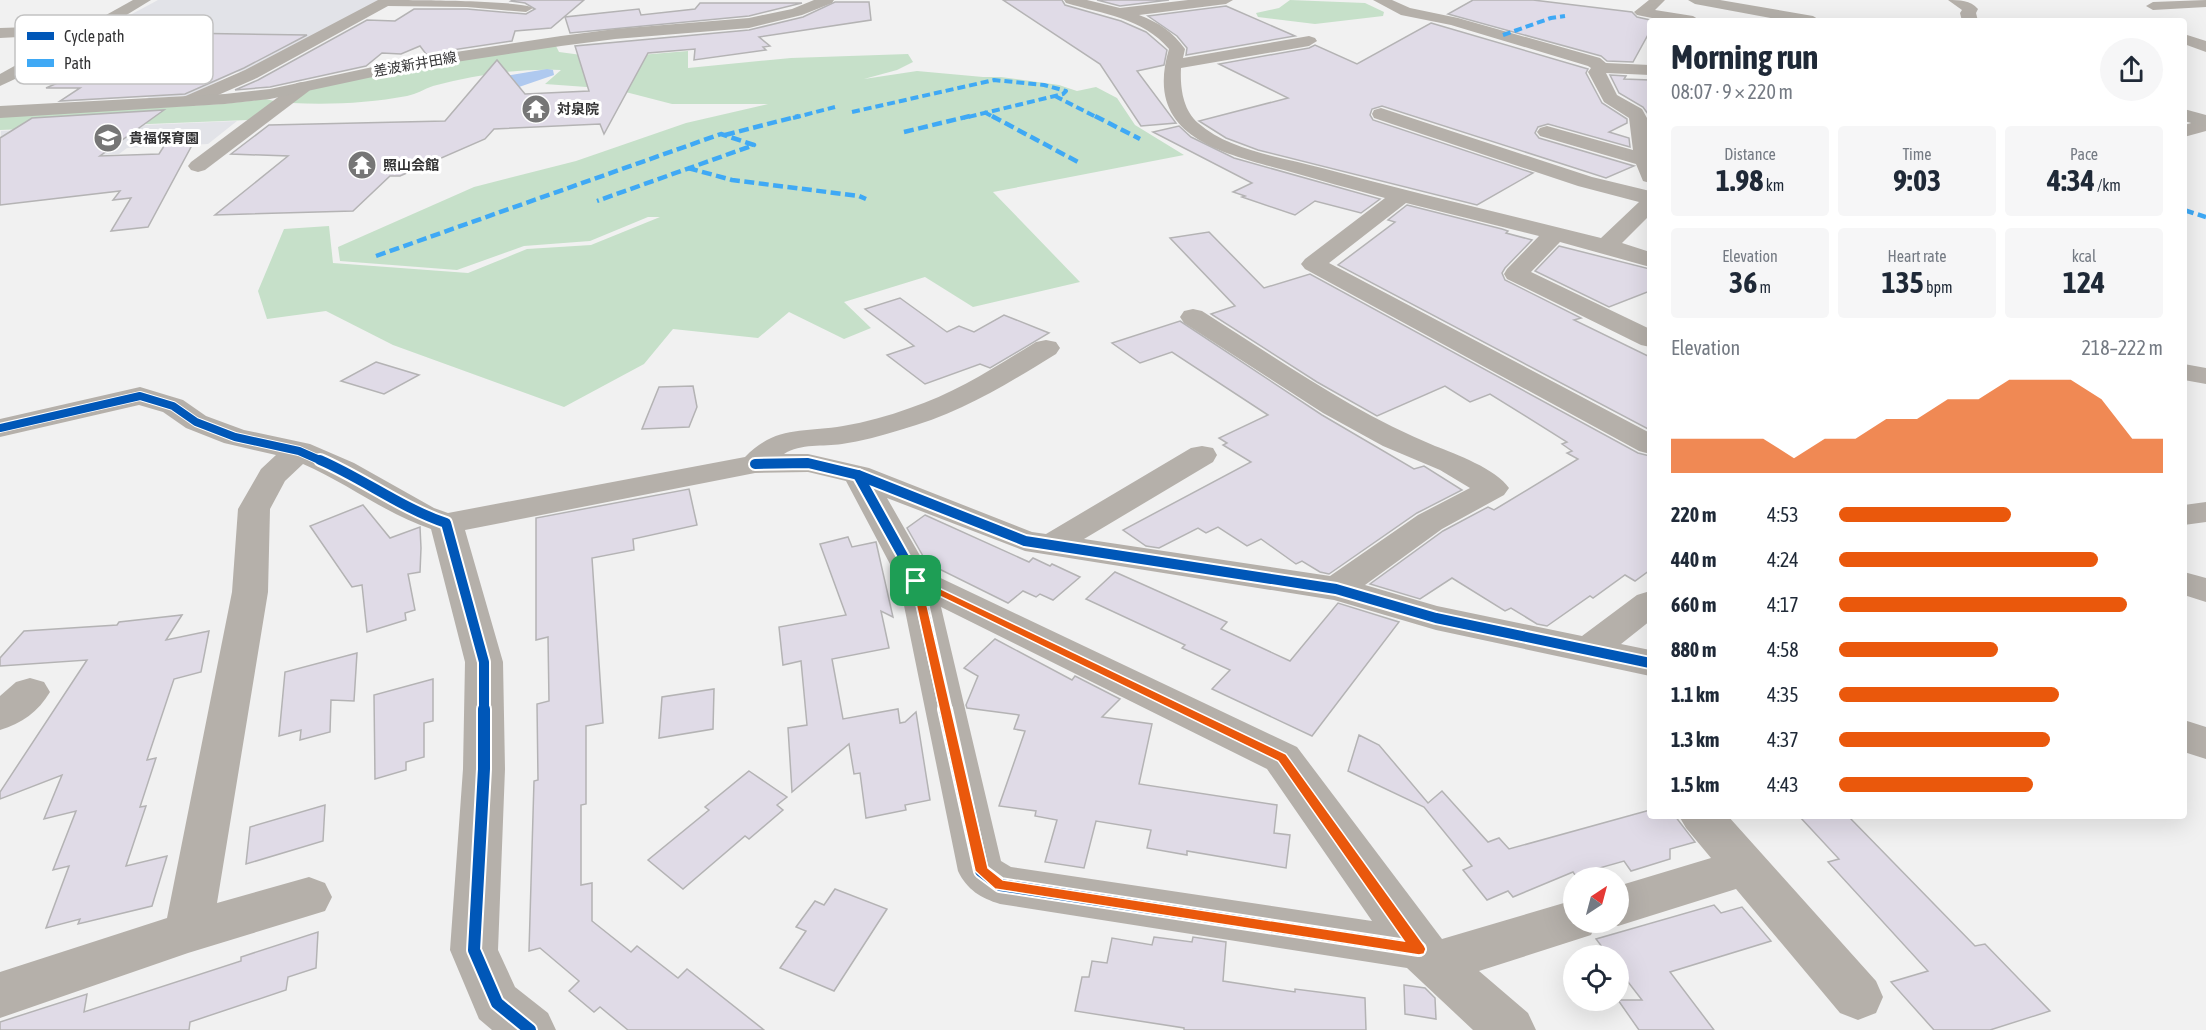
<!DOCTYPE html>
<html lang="en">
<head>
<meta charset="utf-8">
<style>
	:root { --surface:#fff; --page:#f6f6f7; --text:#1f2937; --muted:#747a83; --accent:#ea580c }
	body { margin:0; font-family:"Asap Condensed","Noto Sans JP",sans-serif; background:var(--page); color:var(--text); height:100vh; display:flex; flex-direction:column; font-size:22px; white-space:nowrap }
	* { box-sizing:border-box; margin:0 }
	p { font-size:20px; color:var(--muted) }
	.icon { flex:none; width:33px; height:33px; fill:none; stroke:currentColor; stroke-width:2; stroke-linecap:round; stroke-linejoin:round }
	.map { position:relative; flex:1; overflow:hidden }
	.details { position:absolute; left:1647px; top:18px; width:540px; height:801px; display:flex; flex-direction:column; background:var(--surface); border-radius:6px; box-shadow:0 6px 24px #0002 }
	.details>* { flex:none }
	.needle { width:39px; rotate:36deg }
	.buttons { position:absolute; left:1563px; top:867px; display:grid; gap:12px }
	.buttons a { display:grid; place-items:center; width:66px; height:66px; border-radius:50%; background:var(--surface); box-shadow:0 6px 24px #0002; font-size:30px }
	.pin { position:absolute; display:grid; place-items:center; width:51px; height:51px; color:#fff; margin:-26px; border-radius:12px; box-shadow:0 3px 9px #0006 }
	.round { display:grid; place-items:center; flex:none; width:63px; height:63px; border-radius:32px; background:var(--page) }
	.headline { display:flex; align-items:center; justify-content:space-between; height:102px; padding:0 24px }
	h1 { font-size:33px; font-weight:700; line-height:45px }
	.stats { display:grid; grid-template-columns:repeat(3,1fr); gap:9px; height:102px; padding:6px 24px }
	.stats div { display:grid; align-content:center; border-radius:6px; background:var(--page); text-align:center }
	.stats b { font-size:30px; font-weight:700 }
	.stats small { font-size:16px; font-weight:400 }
	.stats p { font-size:16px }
	.chart { height:168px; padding:12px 24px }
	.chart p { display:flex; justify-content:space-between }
	.chart svg { width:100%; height:108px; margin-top:6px; fill:var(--accent); opacity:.7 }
	ul { padding:0 24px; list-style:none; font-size:20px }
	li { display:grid; grid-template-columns:96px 72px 1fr; align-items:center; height:45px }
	li i { height:15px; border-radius:8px; background:var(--accent) }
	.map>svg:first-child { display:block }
	.built { fill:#e2e3e8 }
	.green { fill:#c6e0c9 }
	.water { fill:#afc9ef }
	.building { fill:#e0dbe7; stroke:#b4b3b4; stroke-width:1.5 }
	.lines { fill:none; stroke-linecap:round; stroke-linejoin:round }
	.street { fill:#b5b0aa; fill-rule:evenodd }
	.secondary { fill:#b4b0aa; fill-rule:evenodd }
	.quiet-far1 { stroke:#3fa9f5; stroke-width:4; stroke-dasharray:8 4; stroke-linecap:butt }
	.quiet { stroke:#3fa9f5; stroke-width:4.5; stroke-dasharray:10 4.5; stroke-linecap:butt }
	.cycleway-far2-casing { stroke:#fff; stroke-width:10 }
	.cycleway-far1-casing { stroke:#fff; stroke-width:14 }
	.cycleway-casing { stroke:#fff; stroke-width:16 }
	.cycleway-far2 { stroke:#0057b8; stroke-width:8 }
	.cycleway-far1 { stroke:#0057b8; stroke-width:10 }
	.cycleway { stroke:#0057b8; stroke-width:12 }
	.route { fill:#ea580c; stroke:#fff; stroke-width:1.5; fill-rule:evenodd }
	.labels { text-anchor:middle; stroke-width:6; stroke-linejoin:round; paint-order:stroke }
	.far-street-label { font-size:14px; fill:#333334; stroke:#fff }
	.far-poi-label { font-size:14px; font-weight:bold; fill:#333334; stroke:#fff; text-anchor:start }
	.key { fill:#fff; stroke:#c2c2c2; stroke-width:1.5 }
	.key-label { font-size:16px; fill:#333334 }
</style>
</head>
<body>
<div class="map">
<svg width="2206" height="1030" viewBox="0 0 2206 1030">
	<rect width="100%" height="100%" fill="#f1f1f1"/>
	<g class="built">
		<polygon points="158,0 381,0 249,71 236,72 189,96 147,98 205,67 132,71 39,70 69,54 117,22"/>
		<polygon points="237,121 208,144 127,148 119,154 0,160 1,131"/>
	</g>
	<g class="green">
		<polygon points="1290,0 1365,3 1384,12 1383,16 1315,24 1258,17 1256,13 1279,8"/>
		<path d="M 555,44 L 559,52 L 604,58 L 688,51 L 688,68 L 791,58 L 908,54 L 913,62 L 897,70 L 864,79 L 917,71 L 983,77 L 1001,77 L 1059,85 L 1077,91 L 1096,87 L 1117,98 L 1135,125 L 1184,155 L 993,192 L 1080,282 L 973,307 L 925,277 L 844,302 L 871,328 L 844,339 L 789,312 L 758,338 L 673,329 L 644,364 L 564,407 L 393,345 L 326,311 L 267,319 L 258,291 L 284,229 L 329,226 L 333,263 L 468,273 L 527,249 L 591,245 L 660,217 L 648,217 L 590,241 L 524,246 L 457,270 L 340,261 L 338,247 L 474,187 L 576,161 L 686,123 L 768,104 L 672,104 L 614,89 L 545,84 L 561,70 C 519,68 475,75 433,86 C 424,89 417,94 407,96 C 370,103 330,105 292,103 L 309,90 L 367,75 Z"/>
		<polygon points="266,99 274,101 248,120 0,130 0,116 222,104"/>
	</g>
	<polygon class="water" points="547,69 553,70 554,75 519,87 493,78"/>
	<g class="building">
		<polygon points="513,0 584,0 551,28 515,31 512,41 426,54 420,46 401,54 382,53 366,66 270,87 235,90 258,80 367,20 395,21 414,9 467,9 526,14 535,9 525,3 511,1"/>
		<polygon points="1003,0 1062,0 1065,5 1121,21 1146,32 1167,50 1164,65 1137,71 1176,123 1141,126 1100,64"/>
		<polygon points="1097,0 1169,0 1120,6"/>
		<polygon points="1473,0 1533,0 1632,12 1637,17 1655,21 1650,21 1650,31 1633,62 1607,61 1601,56 1448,14"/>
		<polygon points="835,2 869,2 871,20 759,37 770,46 763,47 766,50 694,60 695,49 648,53 604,134 600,124 494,129 485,139 400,176 390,176 353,211 215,215 288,156 231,154 269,125 445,121 497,60 525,94 589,91 575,46 749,30 803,17"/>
		<polygon points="700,3 802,3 749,16 570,33 565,17 639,9 641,15 695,9"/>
		<polygon points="1226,6 1295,36 1186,55 1187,48 1177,36 1148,16"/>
		<polygon points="1431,23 1588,69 1586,73 1602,103 1627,119 1627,123 1609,132 1629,138 1630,147 1548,124 1538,127 1535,133 1539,138 1634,166 1606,178 1382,106 1372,109 1370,115 1373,120 1533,173 1477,205 1258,150 1226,138 1199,121 1288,98 1219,64 1309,48 1315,45 1357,64"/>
		<polygon points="189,24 180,33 307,35 244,68 185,94 60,101 80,88 46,88 62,81 30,80 74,61 121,28"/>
		<polygon points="1610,75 1626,76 1624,79 1650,80 1650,113 1648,114 1643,107 1619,93"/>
		<polygon points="164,110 100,156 159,154 171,135 191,147 148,227 111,231 131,198 113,200 120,191 0,205 0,138 32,118"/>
		<polygon points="1179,126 1191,137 1234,158 1380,199 1361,213 1315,201 1295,215 1242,197 1245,196 1233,192 1252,183 1153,132"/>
		<polygon points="1407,205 1502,229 1508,231 1506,233 1532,240 1505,268 1502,273 1505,280 1581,318 1574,320 1650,357 1650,430 1338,265 1395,222 1388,220"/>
		<polygon points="1209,232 1264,288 1310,274 1638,453 1650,456 1650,570 1635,581 1625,575 1593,598 1590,596 1547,626 1537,624 1511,608 1505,611 1452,578 1420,599 1370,584 1443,531 1488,507 1494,510 1578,459 1567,453 1572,451 1562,444 1567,442 1490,394 1470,402 1445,386 1377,416 1317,382 1211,314 1235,306 1170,238"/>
		<polygon points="1559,246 1650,269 1650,291 1609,307 1535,271"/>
		<polygon points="900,298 947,332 959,326 974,332 1004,315 1049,333 990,368 980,364 925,384 887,355 914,346 865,309"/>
		<polygon points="1180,321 1322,415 1414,469 1424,466 1462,490 1417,513 1329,574 1320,572 1302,561 1296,564 1261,539 1247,546 1218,527 1206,533 1198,528 1159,548 1146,546 1123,530 1251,462 1223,445 1227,443 1219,438 1268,415 1172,352 1140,363 1112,343"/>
		<polygon points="376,362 419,375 384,394 341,381"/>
		<polygon points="693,386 697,407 689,427 642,429 659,387"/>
		<polygon points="689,489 697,525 633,539 634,550 592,558 603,723 586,726 586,804 581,805 581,885 592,883 592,921 631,952 637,946 678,978 687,969 764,1030 628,1030 600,1007 594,1012 569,991 579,981 540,948 529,951 534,781 538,780 537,704 549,701 548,637 536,640 536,518"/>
		<polygon points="363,505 390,538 420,527 421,548 420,572 408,574 415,610 405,613 406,620 367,632 362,585 352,587 310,526"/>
		<polygon points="925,515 1029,562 1033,558 1050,566 1052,564 1080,577 1053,600 1040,594 1036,597 1023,591 1008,603 927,563 907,528"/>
		<polygon points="848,537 852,547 876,542 893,617 881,611 889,648 832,659 843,719 898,709 900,723 905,722 916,712 930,800 905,805 906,810 866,818 860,773 854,774 849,744 792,792 788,728 807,725 801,661 783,665 779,627 846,615 820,544"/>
		<polygon points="1115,572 1227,622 1221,629 1290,661 1338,603 1399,622 1312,736 1212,689 1230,670 1182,648 1185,645 1086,599"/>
		<polygon points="182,615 166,640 209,631 201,672 174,679 147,760 156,758 140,807 146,806 126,866 167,856 152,906 78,924 80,919 46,928 69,866 53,870 76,811 44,819 62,775 0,799 0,792 87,660 0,666 0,658 24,631 117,625 119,622"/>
		<polygon points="995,639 1072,680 1075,676 1120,699 1102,717 1152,724 1139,784 1277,805 1274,833 1290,835 1286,868 1187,851 1187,855 1147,848 1151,830 1096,821 1084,868 1045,862 1057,820 1035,816 1036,811 999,806 1025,731 1014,729 1019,715 967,708 966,705 978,676 964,668"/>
		<polygon points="357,653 354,701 331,700 330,732 300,740 301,730 279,736 285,672"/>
		<polygon points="433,679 433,721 424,723 424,757 406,762 406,770 375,779 374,695"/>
		<polygon points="714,689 713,729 659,738 662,697"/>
		<polygon points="1359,735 1379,745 1428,803 1442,791 1488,842 1499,838 1509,849 1650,810 1650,816 1675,816 1695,842 1670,849 1670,859 1631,871 1624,861 1575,875 1573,872 1513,897 1508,891 1487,900 1463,870 1472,866 1424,807 1348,771"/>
		<polygon points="749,771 787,797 777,805 783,810 749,839 745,836 683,889 648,860 709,810 705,807"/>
		<polygon points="325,805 323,841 246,864 250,827"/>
		<polygon points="1799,816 1848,816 1975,946 1985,944 2050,1011 1990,1030 1934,1030 1891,982 1928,971 1828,862 1839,859"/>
		<polygon points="835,889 887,909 834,991 780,968 806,931 796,927 815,901 824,905"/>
		<polygon points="1714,905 1721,913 1742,907 1771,941 1670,972 1714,1030 1639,1030 1618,1000 1642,1000 1618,969 1618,956 1609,956 1596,939"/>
		<polygon points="318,932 316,968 288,977 286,990 190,1022 189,1030 0,1030 0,1022 87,994 84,1012 241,961 241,957"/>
		<polygon points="1154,937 1192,942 1193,937 1226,942 1223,981 1295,992 1295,989 1365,998 1366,1030 1184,1030 1184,1028 1075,1011 1082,977 1089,977 1092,961 1107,963 1112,938 1152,945"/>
		<polygon points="1404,985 1425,988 1435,998 1436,1019 1405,1014"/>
	</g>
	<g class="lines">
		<g class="street">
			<path d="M 378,0 C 401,0 523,0 533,8 L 526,12 L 467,7 L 388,6 L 257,78 L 193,106 L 181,106 L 178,102 L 181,98 L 245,70 Z"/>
			<path d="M 1064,0 L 1087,0 L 1120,8 L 1188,0 L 1233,0 L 1226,4 L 1139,15 C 1158,22 1173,32 1185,49 L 1183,58 L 1309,36 L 1315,38 L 1317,41 L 1309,46 L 1181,68 C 1180,88 1183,110 1198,123 C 1230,151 1282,157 1322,168 C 1415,193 1508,215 1601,238 L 1639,202 L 1578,186 L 1374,118 L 1372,114 L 1374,110 L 1381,108 L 1592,177 L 1650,191 L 1650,215 L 1622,243 L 1650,252 L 1650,267 L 1560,242 L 1531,272 L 1650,329 L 1650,347 L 1641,345 L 1507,279 L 1504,274 L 1507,269 L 1539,236 L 1406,203 L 1329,263 L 1650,433 L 1650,454 L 1639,451 L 1305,269 L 1301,264 L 1305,259 L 1385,198 C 1352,189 1318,180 1284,170 C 1219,152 1143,136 1169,49 C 1143,18 1103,14 1066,3 Z"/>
			<polygon points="1373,0 1392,0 1410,8 1458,18 1600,58 1606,63 1650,65 1650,75 1606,73 1617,95 1642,109 1647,118 1650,183 1643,181 1636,164 1540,136 1537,132 1540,128 1547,126 1633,150 1629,118 1604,102 1588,72 1591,68 1588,66 1451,25 1401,15"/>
			<polygon points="1649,0 1665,0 1655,10 1693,16 1701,21 1667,21 1637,15 1634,12"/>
			<path d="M 1948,0 C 1960,0 1970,0 1978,9 L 1976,13 L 1978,21 L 1962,21 L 1960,13 L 1962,10 Z"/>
			<polygon points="2206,0 2206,7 2153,10 2146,6 2153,2"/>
			<polygon points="89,25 97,30 95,33 0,38 0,28"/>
			<polygon points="2184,34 2206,41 2206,52 2184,44"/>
			<polygon points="303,82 309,83 312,87 309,91 205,170 198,172 191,170 188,166 191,162 297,83"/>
			<polygon points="2206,119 2206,131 2184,137 2184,125"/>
			<path d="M 1193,309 L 1202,311 C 1278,359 1352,412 1435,446 C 1456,454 1496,469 1509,488 L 1504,495 L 1442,529 L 1365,585 L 1437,606 L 1582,636 L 1637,595 L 1650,591 L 1650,621 L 1621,644 L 1650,650 L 1650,676 L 1436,630 L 1334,600 L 1025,551 L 887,498 L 930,573 L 1297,747 L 1442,939 L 1574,900 L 1574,922 L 1597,922 L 1591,935 L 1479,971 L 1528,1013 L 1536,1030 L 1473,1030 L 1407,968 L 1000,904 C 981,898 967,890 958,871 L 899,581 L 846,481 L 808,472 L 755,473 L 465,530 L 503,662 L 505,769 L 498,950 L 515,987 L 548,1013 L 556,1030 L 492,1030 L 479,1019 L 450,950 L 463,769 L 465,662 L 431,529 C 386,514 347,483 303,464 L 285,481 L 270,509 L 268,592 L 217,903 L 309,877 L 325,883 L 332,897 L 325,911 L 188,953 L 0,1018 L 0,972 L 167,918 L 232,592 L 238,509 L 261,469 L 276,455 L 224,443 L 186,428 L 163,412 L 139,405 L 0,437 L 0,419 L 140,387 L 183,400 L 206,416 L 244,430 L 310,444 L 354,463 L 434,508 L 448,513 L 745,457 C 776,425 803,433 843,426 C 866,422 888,416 910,408 C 956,393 995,367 1036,342 L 1046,340 L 1056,342 L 1060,348 L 1056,354 C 1004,386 959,414 900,430 C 881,436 861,441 842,444 C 823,447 801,443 784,454 L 808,454 L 869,468 L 1032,532 L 1046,534 L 1191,448 L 1202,446 L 1213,448 L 1217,455 L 1213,462 L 1084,539 L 1330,576 L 1418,515 L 1470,488 L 1440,470 L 1383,446 L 1323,413 L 1184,323 L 1180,317 L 1184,311 ZM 941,607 L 1267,769 L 1372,921 L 1011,867 L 1001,861 Z"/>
			<polygon points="2184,364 2206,368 2206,384 2184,380"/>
			<polygon points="2206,502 2206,522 2184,525 2184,505"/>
			<polygon points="2184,572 2206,578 2206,602 2184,595"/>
			<path d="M 30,678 L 44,682 L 50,692 C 38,712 22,723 0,730 L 0,696 L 16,682 Z"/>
			<polygon points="2184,720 2206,727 2206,759 2184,752"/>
			<polygon points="1679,816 1728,816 1876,981 1883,997 1876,1013 1858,1020 1840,1013 1736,889 1618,926 1608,922 1618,922 1618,886 1711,858 1686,828"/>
		</g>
		<g class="secondary">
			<polygon points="133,0 151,0 43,66 0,86 0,74"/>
			<polygon points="814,0 834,0 832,3 802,15 749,28 615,39 561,46 410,69 270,99 225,104 0,118 0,106 225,94 270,89 410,59 561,36 615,29 749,18 792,9"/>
			<polygon points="1688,0 1720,0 1813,16 1821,21 1787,21 1695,4"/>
			<polygon points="2184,109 2206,115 2206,127 2184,121"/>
		</g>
		<g class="quiet-far1">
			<polyline points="1503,35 1551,18 1565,16"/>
			<polyline points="1055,96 1098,118"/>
			<polyline points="852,112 994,80 1044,85 1066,91 1063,94 964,118"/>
			<polyline points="984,112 995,118"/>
			<polyline points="793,118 835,107"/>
		</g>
		<g class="quiet">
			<polyline points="992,116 1078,162"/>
			<polyline points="1095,116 1140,139"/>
			<polyline points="904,132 970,116"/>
			<polyline points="725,135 799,116"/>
			<polyline points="688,168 732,180 859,196 866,199"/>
			<polyline points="2184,210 2206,217"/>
			<polyline points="376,256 721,134 754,145 597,201"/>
		</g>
		<g class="cycleway-far2-casing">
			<polyline id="cycleway-far2" points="0,428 140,396 173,406 196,422 235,437 299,451 324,462"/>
		</g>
		<g class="cycleway-far1-casing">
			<g id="cycleway-far1">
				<path d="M 320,460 C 364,479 401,508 446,523 L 484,662 L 484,711"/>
				<polyline points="755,464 808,463 858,475 1025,541 1336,589 1436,618 1650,663"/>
				<polyline points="858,475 917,581 946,711"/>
			</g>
		</g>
		<g class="cycleway-casing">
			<g id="cycleway">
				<polyline points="484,709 484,769 474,950 497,1003 530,1030"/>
				<polyline points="945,709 981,871 1000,885 1419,949"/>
			</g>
		</g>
		<use href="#cycleway-far2" class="cycleway-far2"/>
		<use href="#cycleway-far1" class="cycleway-far1"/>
		<use href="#cycleway" class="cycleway"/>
	</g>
	<path class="route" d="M 916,577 L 1286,754 L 1424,945 L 1426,949 L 1424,954 L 1419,955 L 995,889 L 975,871 L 911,581 ZM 923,588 L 1278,761 L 1404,941 L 1003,880 L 988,868 Z"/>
	<defs>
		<g id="temple-disc" transform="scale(1.5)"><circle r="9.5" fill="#767676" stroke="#fff"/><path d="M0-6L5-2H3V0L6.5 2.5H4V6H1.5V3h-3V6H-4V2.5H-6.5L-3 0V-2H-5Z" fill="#fff"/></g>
		<g id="school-disc" transform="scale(1.5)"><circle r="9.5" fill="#767676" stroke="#fff"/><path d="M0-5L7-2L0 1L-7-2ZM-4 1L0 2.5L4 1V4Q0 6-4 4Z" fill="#fff"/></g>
	</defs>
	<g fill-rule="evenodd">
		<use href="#temple-disc" x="536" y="109"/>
		<use href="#school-disc" x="108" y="138"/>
		<use href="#temple-disc" x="362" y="165"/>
	</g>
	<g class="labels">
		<g class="far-street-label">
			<text transform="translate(415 64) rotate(-10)" y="5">差波新井田線</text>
		</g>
		<g class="far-poi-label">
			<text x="557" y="114">対泉院</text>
			<text x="129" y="143">貴福保育園</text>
			<text x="383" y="170">照山会館</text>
		</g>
	</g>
	<rect x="15" y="15" width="198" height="69" rx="9" class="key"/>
	<rect x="27" y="32" width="27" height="8" fill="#0057b8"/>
	<rect x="27" y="59" width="27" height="8" fill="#3fa9f5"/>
	<g class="key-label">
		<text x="64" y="42">Cycle path</text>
		<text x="64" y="69">Path</text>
	</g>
</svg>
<div class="buttons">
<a><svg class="needle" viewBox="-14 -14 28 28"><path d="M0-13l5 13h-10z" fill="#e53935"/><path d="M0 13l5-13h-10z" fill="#747a83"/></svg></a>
<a><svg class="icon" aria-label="locate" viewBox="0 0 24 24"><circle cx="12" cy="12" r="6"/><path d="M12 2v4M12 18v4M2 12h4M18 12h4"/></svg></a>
</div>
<div class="pin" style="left:916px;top:581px;background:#1e9e55"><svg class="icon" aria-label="arrive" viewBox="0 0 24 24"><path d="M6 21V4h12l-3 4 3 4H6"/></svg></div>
<section class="details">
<div class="headline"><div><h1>Morning run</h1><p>08:07 · 9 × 220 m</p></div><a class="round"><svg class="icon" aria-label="share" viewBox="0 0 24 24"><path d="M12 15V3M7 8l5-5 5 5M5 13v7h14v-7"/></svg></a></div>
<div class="stats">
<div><p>Distance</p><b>1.98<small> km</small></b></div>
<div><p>Time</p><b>9:03</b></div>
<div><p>Pace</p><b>4:34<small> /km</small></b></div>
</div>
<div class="stats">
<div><p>Elevation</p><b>36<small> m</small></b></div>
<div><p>Heart rate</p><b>135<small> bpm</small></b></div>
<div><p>kcal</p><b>124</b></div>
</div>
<div class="chart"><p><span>Elevation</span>218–222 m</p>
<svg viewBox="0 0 160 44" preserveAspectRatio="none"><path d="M0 44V30L10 30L20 30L30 30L40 38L50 30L60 30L70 22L80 22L90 14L100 14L110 6L120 6L130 6L140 14L150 30L160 30V44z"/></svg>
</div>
<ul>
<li><b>220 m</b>4:53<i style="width:53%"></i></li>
<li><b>440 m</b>4:24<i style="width:80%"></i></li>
<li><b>660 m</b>4:17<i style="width:89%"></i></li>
<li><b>880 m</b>4:58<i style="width:49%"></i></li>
<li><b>1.1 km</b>4:35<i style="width:68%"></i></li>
<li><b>1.3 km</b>4:37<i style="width:65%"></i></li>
<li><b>1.5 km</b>4:43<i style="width:60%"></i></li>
</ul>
</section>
</div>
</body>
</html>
